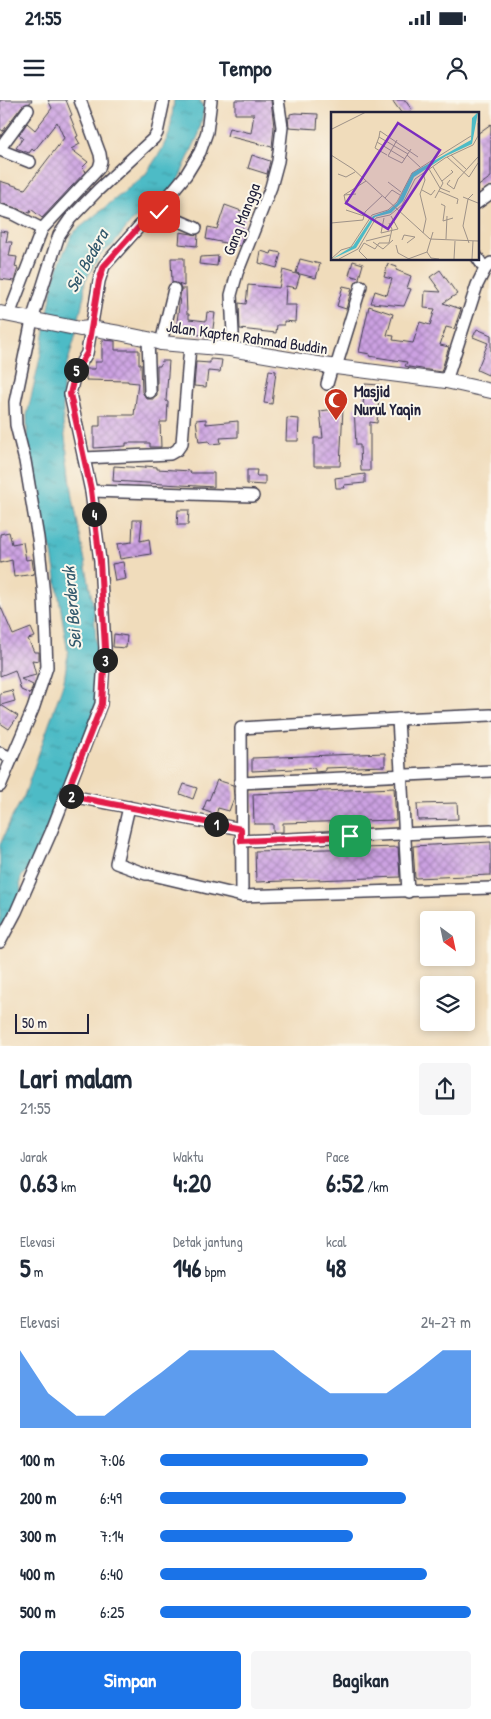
<!DOCTYPE html>
<html lang="id">
<head>
<meta charset="utf-8">
<style>
	:root { --surface:#fff; --page:#f6f6f7; --text:#1f2937; --muted:#747a83; --accent:#1a73e8 }
	body { margin:0; font-family:"Patrick Hand",sans-serif; background:var(--page); color:var(--text); height:100vh; display:flex; flex-direction:column; font-size:19px; white-space:nowrap }
	* { box-sizing:border-box; margin:0 }
	p { font-size:16px; color:var(--muted) }
	.icon { flex:none; width:28px; height:28px; fill:none; stroke:currentColor; stroke-width:2; stroke-linecap:round; stroke-linejoin:round }
	.map { position:relative; height:946px; overflow:hidden }
	.drawer { display:flex; flex-direction:column; background:var(--surface); flex:1 }
	.drawer>* { flex:none }
	.needle { width:32px; rotate:147deg }
	.tools { position:absolute; left:420px; top:811px; display:grid; gap:10px }
	.tools a { display:grid; place-items:center; width:55px; height:55px; border-radius:5px; background:var(--surface); box-shadow:0 2px 8px #0003; font-size:25px }
	.scale { position:absolute; left:15px; bottom:12px; width:74px; box-sizing:border-box; padding-left:5px; border:2px solid #22223b; border-top:0; font-size:14px; line-height:18px; white-space:nowrap; color:#22223b; -webkit-text-stroke:4px #fbf7ec; paint-order:stroke }
	.pin { position:absolute; display:grid; place-items:center; width:42px; height:42px; color:#fff; margin:-21px; border-radius:10px; box-shadow:0 2px 8px #0006 }
	.km { position:absolute; width:25px; height:25px; margin:-12px; border-radius:50%; background:#222; color:#fff; font-size:14px; line-height:25px; text-align:center }
	.round { display:grid; place-items:center; flex:none; width:52px; height:52px; border-radius:5px; background:var(--page) }
	.headline { display:flex; align-items:center; justify-content:space-between; height:85px; padding:0 20px }
	h1 { font-size:28px; font-weight:800; line-height:38px }
	.figures { display:grid; grid-template-columns:repeat(3,1fr); gap:8px; height:85px; padding:5px 20px }
	.figures div { display:grid; align-content:center }
	.figures b { font-size:25px; font-weight:800 }
	.figures small { font-size:14px; font-weight:400 }
	.figures p { font-size:14px }
	.chart { height:140px; padding:10px 20px }
	.chart p { display:flex; justify-content:space-between }
	.chart svg { width:100%; height:90px; margin-top:5px; fill:var(--accent); opacity:.7 }
	.action { display:flex; gap:10px; margin-top:auto; padding:10px 20px }
	.action a { flex:1; height:58px; border-radius:5px; background:var(--accent); color:#fff; font-size:20px; font-weight:800; line-height:58px; text-align:center }
	.action a+a { background:var(--page); color:var(--text) }
	ul { padding:0 20px; list-style:none; font-size:16px }
	li { display:grid; grid-template-columns:80px 60px 1fr; align-items:center; height:38px }
	li i { height:12px; border-radius:6px; background:var(--accent) }
	.status { display:flex; justify-content:space-between; align-items:center; height:35px; padding:0 25px; background:var(--surface); direction:ltr }
	.status svg { height:14px; fill:currentColor }
	header { display:flex; justify-content:space-between; align-items:center; height:65px; padding:0 20px; background:var(--surface); font-size:22px; font-weight:800 }
	.map>svg:first-child { display:block }
	.water { fill:url(#water-ripples); stroke:#386e80 }
	.building { fill:url(#building-cross-hatch) }
	.lines { fill:none; stroke-linecap:round; stroke-linejoin:round }
	.minor-casing { stroke:#413e4e; stroke-width:14 }
	.major-casing { stroke:#413e4e; stroke-width:16 }
	.minor { stroke:#fff; stroke-width:11 }
	.major { stroke:#fff; stroke-width:14 }
	.route-casing { stroke:#fff; stroke-width:10 }
	.route { stroke:#e11d48; stroke-width:6 }
	.labels { text-anchor:middle; stroke-width:4; stroke-linejoin:round; paint-order:stroke }
	.street-label { font-size:16px; fill:#22223b; stroke:#fbf7ec }
	.poi-label { font-size:16px; font-weight:bold; fill:#22223b; stroke:#fbf7ec; text-anchor:start }
	.water-label { font-size:18px; font-style:italic; fill:#31586c; stroke:#fbf7ec }
	.inset-road { fill:none; stroke:#9e9288; stroke-width:1 }
	.view { fill:#7b2cbf; fill-opacity:0.15; stroke:#7b2cbf; stroke-width:2.5 }
	.inset-edge { fill:none; stroke:#22223b; stroke-width:2.5 }
</style>
</head>
<body>
<div class="status"><b>21:55</b><svg viewBox="0 0 49 12"><path d="M0 12V9h3v3zM5 12V6h3v6zM10 12V3h3v9zM15 12V0h3v12zM26 1h20v11H26zM47 4h2v5h-2z"/></svg></div>
<header><svg class="icon" aria-label="menu" viewBox="0 0 24 24"><path d="M4 6h16M4 12h16M4 18h16"/></svg>Tempo<svg class="icon" aria-label="person" viewBox="0 0 24 24"><circle cx="12" cy="8" r="4"/><path d="M4 21q1-7 8-7t8 7"/></svg></header>
<div class="map">
<svg width="491" height="947" viewBox="0 0 491 947">
	<defs>
		<pattern id="water-ripples" width="26" height="14" patternUnits="userSpaceOnUse" patternTransform="scale(1.25)"><rect width="26" height="14" fill="#4dbbc6"/><path d="M2 4q2-2 4 0t4 0M15 11q2-2 4 0t4 0" fill="none" stroke="#4098a2"/></pattern>
		<pattern id="building-cross-hatch" width="8" height="8" patternUnits="userSpaceOnUse" patternTransform="scale(1.25)"><rect width="8" height="8" fill="#cca1e2"/><path d="M0 0l8 8M0 8l8-8" fill="none" stroke="#a583b8"/></pattern>
	</defs>
	<rect width="100%" height="100%" fill="#fbf7ec"/>
	<filter id="ink" filterUnits="userSpaceOnUse"><feTurbulence type="fractalNoise" baseFrequency=".02" numOctaves="2"/><feDisplacementMap in="SourceGraphic" scale="10" xChannelSelector="R" yChannelSelector="G"/><feConvolveMatrix kernelMatrix="1 2 1 2 8 2 1 2 1" color-interpolation-filters="sRGB"/></filter>
	<filter id="wash" filterUnits="userSpaceOnUse"><feTurbulence type="fractalNoise" baseFrequency=".0096" numOctaves="4" result="noise"/><feDisplacementMap in="SourceGraphic" scale="20" xChannelSelector="R" yChannelSelector="G"/><feGaussianBlur stdDeviation="1.12" result="paint"/><feColorMatrix in="noise" values="0 0 0 0 0 0 0 0 0 0 0 0 0 0 0 0 0 1.4 0 .05"/><feComposite in="paint" operator="in"/></filter>
	<g filter="url(#wash)">
		<rect width="100%" height="100%" fill="#f0dcbb"/>
		<polygon class="water" points="174,0 200,0 204,9 199,34 175,87 167,96 131,122 113,145 100,155 85,181 84,195 74,241 66,268 63,286 63,322 73,398 94,509 99,595 88,630 32,765 22,776 20,781 21,792 0,838 0,745 11,719 24,696 64,581 68,554 52,453 35,396 34,366 27,338 27,315 40,258 54,180 62,156 73,133 145,75 161,51 170,32"/>
		<g id="blocks">
			<g class="building">
				<polygon points="0,0 32,0 30,3 22,6 3,31 0,29"/>
				<polygon points="48,0 66,0 72,15 70,16 78,36 76,37 80,44 71,49 88,62 82,68 86,71 42,118 31,109 30,113 0,103 0,81 25,89 64,38 57,22 34,51 32,49 29,53 16,48 23,38 19,35 27,23 35,30 52,8"/>
				<polygon points="235,0 271,0 274,27 272,47 227,36 229,28 251,33 254,14 235,14"/>
				<polygon points="392,0 405,0 412,10 407,14 402,14"/>
				<polygon points="295,13 318,14 317,29 289,27 288,17 290,18 290,14"/>
				<polygon points="491,24 491,77 477,87 477,34"/>
				<polygon points="252,55 270,61 267,74 248,68"/>
				<polygon points="225,105 247,113 240,135 243,137 240,146 206,139 208,127 217,129"/>
				<polygon points="0,131 8,132 6,142 12,142 9,156 17,157 15,167 18,168 14,181 0,179"/>
				<polygon points="180,132 198,135 197,146 179,144"/>
				<polygon points="261,151 271,154 272,151 281,153 277,168 259,163"/>
				<polygon points="218,156 217,166 199,164 200,157"/>
				<polygon points="171,158 184,158 184,186 172,182"/>
				<polygon points="300,159 320,164 316,178 296,173"/>
				<polygon points="353,161 363,164 359,178 349,175"/>
				<polygon points="388,164 397,167 396,170 411,176 407,188 411,189 404,206 371,203 375,191 387,195 392,179 384,177"/>
				<polygon points="283,170 300,175 296,188 286,186 285,205 296,205 295,222 284,221 284,225 277,225 276,233 240,229 239,203 246,204 248,185 279,188"/>
				<polygon points="440,170 457,194 443,203 461,209 454,229 446,227 440,245 449,247 441,272 409,267 405,266 407,262 369,256 370,254 359,252 369,206 393,214 387,235 394,236 393,240 413,243 420,222 430,225 435,209 424,208 425,191 441,192 430,177"/>
				<polygon points="343,186 352,188 346,209 337,206"/>
				<polygon points="181,189 186,189 187,214 189,214 189,219 206,221 207,212 215,213 212,236 191,234 191,231 176,230"/>
				<polygon points="477,229 491,235 491,268 488,275 477,270 488,243 473,237"/>
				<polygon points="102,240 115,241 115,250 139,250 139,264 141,264 142,292 147,299 154,299 157,295 157,266 160,266 161,261 169,261 166,301 168,302 167,322 160,322 161,347 150,347 150,343 126,343 126,346 94,348 94,326 100,326 100,315 134,315 138,283 128,282 128,281 86,280 86,269 95,269 95,262 102,262"/>
				<polygon points="210,259 222,260 220,272 208,271 206,287 194,286 196,262 210,263"/>
				<polygon points="269,270 276,271 272,304 264,303"/>
				<polygon points="365,284 380,285 377,323 370,322 370,371 361,371 360,345 356,345 354,307 363,306"/>
				<polygon points="343,308 340,366 314,366 314,338 323,338 320,311"/>
				<polygon points="287,318 299,319 298,341 286,341"/>
				<polygon points="206,319 206,324 238,321 238,337 220,338 221,343 210,344 209,341 199,342 196,320"/>
				<polygon points="114,366 145,368 145,366 157,367 157,369 191,371 190,373 214,373 214,387 113,381"/>
				<polygon points="247,370 257,370 256,376 265,376 265,385 247,384"/>
				<polygon points="365,374 365,383 344,385 345,388 336,388 335,378"/>
				<polygon points="178,410 189,410 188,425 177,425"/>
				<polygon points="133,420 142,420 140,441 149,439 151,454 120,459 117,444 132,442"/>
				<polygon points="9,432 12,444 23,442 26,460 32,459 34,474 14,477 12,460 0,463 0,434"/>
				<polygon points="123,462 126,479 115,481 112,464"/>
				<polygon points="0,505 13,535 31,528 35,537 28,539 34,552 39,552 39,561 32,560 36,575 21,579 33,585 30,594 21,590 15,570 0,576"/>
				<polygon points="114,534 127,536 126,548 113,547"/>
				<polygon points="12,590 15,601 1,605 18,616 9,629 0,623 0,593"/>
				<polygon points="385,653 385,666 325,668 325,671 315,672 315,668 252,671 252,658"/>
				<polygon points="217,680 233,685 234,698 229,711 218,708 216,715 203,710 207,699 209,700"/>
				<polygon points="184,684 197,688 193,699 180,694"/>
				<polygon points="394,688 396,720 283,723 283,732 273,732 273,724 254,724 253,694"/>
				<polygon points="457,703 458,719 418,720 417,704"/>
				<polygon points="491,742 491,775 415,778 413,746"/>
				<polygon points="398,747 400,777 256,782 255,751"/>
			</g>
		</g>
	</g>
	<g filter="url(#ink)">
		<use href="#blocks" fill-opacity="0" stroke="#413e4e" stroke-width="1"/>
		<g class="lines">
			<g class="minor-casing">
				<g id="minor">
					<polyline points="0,48 28,10"/>
					<polyline points="0,50 30,62"/>
					<polyline points="477,103 491,93"/>
					<polyline points="0,110 13,114 42,129"/>
					<polyline points="154,110 196,128"/>
					<polyline points="477,157 485,169"/>
					<polyline points="9,215 42,129 99,68 101,61 100,54 80,0"/>
					<polyline points="148,239 150,292"/>
					<polyline points="161,243 174,189"/>
					<polyline points="230,249 233,233 231,195 237,173 271,87 278,61 282,27 278,0"/>
					<polyline points="336,267 361,186"/>
					<polyline points="446,281 477,185 485,169 491,163"/>
					<polyline points="327,284 332,267"/>
					<polyline points="84,358 170,354 177,350 182,343 190,246"/>
					<polyline points="91,391 253,396"/>
					<polyline points="398,619 491,615"/>
					<polyline points="0,653 12,658"/>
					<polyline points="240,683 491,671"/>
					<polyline points="0,686 33,609 47,567 44,496 38,438 25,361 16,325 15,302 32,220 59,135 70,119 98,90 154,38 157,33 164,0"/>
					<polyline points="66,695 241,729"/>
					<polyline points="129,707 116,763 146,774"/>
					<polyline points="241,741 491,730"/>
					<polyline points="140,772 242,796 491,788"/>
					<polyline points="242,796 241,628 398,619 408,792"/>
					<polyline points="0,842 16,812 52,730 101,604 105,548 100,461 91,391 70,294 75,273 87,253 99,181 104,166 154,110 166,99 186,75 200,52 207,32 211,0"/>
				</g>
			</g>
			<g class="major-casing">
				<polyline id="major" points="0,213 80,229 90,228 119,233 148,239 161,243 230,249 336,267 446,281 491,291"/>
			</g>
			<use href="#minor" class="minor"/>
			<use href="#major" class="major"/>
		</g>
	</g>
	<g class="lines" filter="url(#ink)">
		<g class="route-casing">
			<polyline id="route" points="159,112 154,110 104,166 99,181 87,253 75,273 70,294 91,390 100,461 105,548 102,604 66,695 241,729 241,741 350,736"/>
		</g>
		<use href="#route" class="route"/>
	</g>
	<defs>
		<g id="mosque-pin" transform="scale(1.25)"><path d="M0 17L-7.5 6A9.5 9.5 0 1 1 7.5 6Z" fill="#c8321e" stroke="#fbf7ec"/><path d="M3.5-4.9A6 6 0 1 0 3.5 4.9A5 5 0 1 1 3.5-4.9Z" fill="#fff"/></g>
	</defs>
	<g fill-rule="evenodd">
		<use href="#mosque-pin" x="336" y="300"/>
	</g>
	<g class="labels">
		<g class="street-label">
			<text transform="translate(241 119) rotate(-69)" y="6">Gang Mangga</text>
			<text transform="translate(247 237) rotate(8)" y="6">Jalan Kapten Rahmad Buddin</text>
		</g>
		<g class="poi-label">
			<text x="354" y="297">Masjid<tspan x="354" dy="18">Nurul Yaqin</tspan></text>
		</g>
		<g class="water-label">
			<text transform="translate(87 161) rotate(-61)" y="6">Sei Bedera</text>
			<text transform="translate(72 508) rotate(-95)" y="6">Sei Berderak</text>
		</g>
	</g>
	<g transform="translate(331 12)">
		<rect width="148" height="148" fill="#f0dcbb"/>
		<path d="M 147,0 L 141,32 L 115,44 L 83,65 L 72,89 L 60,101 L 44,105 L 25,136 L 1,147 L 22,134 L 42,104 L 58,98 L 66,91 L 81,61 L 140,28 L 141,6 Z" fill="#4dbbc6"/>
		<path class="inset-road" d="M 0,1 L 0,28M 1,17 L 35,0M 48,25 L 44,36 L 56,43M 66,28 L 57,44 L 71,51 L 80,37M 46,30 L 74,47M 77,42 L 48,25 L 49,19 L 87,45M 0,43 L 22,57 L 99,127 L 147,129M 76,43 L 89,55M 120,43 L 135,57M 116,45 L 138,65 L 147,51M 102,55 L 112,71 L 104,86M 98,57 L 109,76 L 119,80M 92,61 L 94,68 L 89,82 L 95,107 L 92,121M 7,62 L 15,65 L 24,60M 119,68 L 116,72 L 123,77 L 127,67 L 147,45M 111,69 L 122,60 L 120,58M 57,70 L 70,80M 91,78 L 100,83 L 104,78M 108,79 L 127,87 L 126,92M 142,82 L 137,87 L 147,91M 13,83 L 35,69M 132,85 L 137,87 L 132,114 L 138,131M 54,86 L 61,78 L 69,83M 110,92 L 114,94 L 112,109 L 122,106M 15,93 L 13,83 L 25,82M 15,98 L 33,104M 53,106 L 50,121 L 67,117 L 60,104M 0,111 L 32,108 L 34,100 L 51,84M 58,111 L 61,117 L 58,131M 115,127 L 116,104M 71,128 L 73,123 L 84,125 L 76,131M 35,129 L 59,123M 42,130 L 52,137 L 62,128M 65,133 L 67,141 L 78,147M 96,140 L 100,146 L 108,147M 0,147 L 10,138 L 20,135 L 41,103 L 57,98 L 66,90 L 81,61 L 140,24M 8,147 L 27,137 L 45,106 L 59,103 L 71,93 L 84,67 L 114,46 L 142,33 L 147,24 L 147,11M 36,147 L 28,139 L 33,131 L 44,137 L 48,131 L 58,131M 77,147 L 96,140 L 102,120M 123,147 L 124,129M 141,147 L 142,129"/>
		<path class="view" d="M 67,11 L 109,38 L 57,117 L 15,91 Z"/>
		<rect width="148" height="148" class="inset-edge"/>
	</g>
</svg>
<div class="tools">
<a><svg class="needle" viewBox="-14 -14 28 28"><path d="M0-13l5 13h-10z" fill="#e53935"/><path d="M0 13l5-13h-10z" fill="#747a83"/></svg></a>
<a><svg class="icon" aria-label="layers" viewBox="0 0 24 24"><path d="M12 4l9 5-9 5-9-5zM3 14l9 5 9-5"/></svg></a>
</div>
<div class="scale">50 m</div>
<div class="pin" style="left:350px;top:736px;background:#1e9e55"><svg class="icon" aria-label="arrive" viewBox="0 0 24 24"><path d="M6 21V4h12l-3 4 3 4H6"/></svg></div>
<div class="pin" style="left:159px;top:112px;background:#d93025"><svg class="icon" aria-label="check" viewBox="0 0 24 24"><path d="M5 12l5 5 9-10"/></svg></div>
<b class="km" style="left:216px;top:724px">1</b>
<b class="km" style="left:71px;top:696px">2</b>
<b class="km" style="left:105px;top:560px">3</b>
<b class="km" style="left:94px;top:414px">4</b>
<b class="km" style="left:76px;top:270px">5</b>
</div>
<section class="drawer">
<div class="headline"><div><h1>Lari malam</h1><p>21:55</p></div><a class="round"><svg class="icon" aria-label="share" viewBox="0 0 24 24"><path d="M12 15V3M7 8l5-5 5 5M5 13v7h14v-7"/></svg></a></div>
<div class="figures">
<div><p>Jarak</p><b>0.63<small> km</small></b></div>
<div><p>Waktu</p><b>4:20</b></div>
<div><p>Pace</p><b>6:52<small> /km</small></b></div>
</div>
<div class="figures">
<div><p>Elevasi</p><b>5<small> m</small></b></div>
<div><p>Detak jantung</p><b>146<small> bpm</small></b></div>
<div><p>kcal</p><b>48</b></div>
</div>
<div class="chart"><p><span>Elevasi</span>24–27 m</p>
<svg viewBox="0 0 160 44" preserveAspectRatio="none"><path d="M0 44V6L10 27L20 38L30 38L40 27L50 17L60 6L70 6L80 6L90 6L100 17L110 27L120 27L130 27L140 17L150 6L160 6V44z"/></svg>
</div>
<ul>
<li><b>100 m</b>7:06<i style="width:67%"></i></li>
<li><b>200 m</b>6:49<i style="width:79%"></i></li>
<li><b>300 m</b>7:14<i style="width:62%"></i></li>
<li><b>400 m</b>6:40<i style="width:86%"></i></li>
<li><b>500 m</b>6:25<i style="width:100%"></i></li>
</ul>
<div class="action"><a>Simpan</a><a>Bagikan</a></div>
</section>
</body>
</html>
